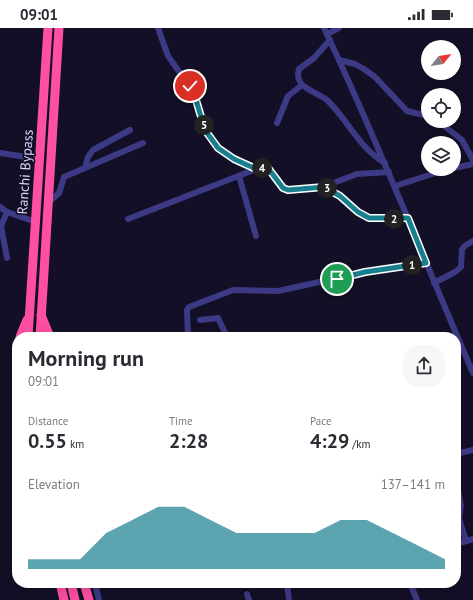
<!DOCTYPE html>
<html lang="en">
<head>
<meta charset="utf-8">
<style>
	:root { --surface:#fff; --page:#f7f7f7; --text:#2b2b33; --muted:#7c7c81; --accent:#187f8f }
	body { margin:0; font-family:"PT Sans",sans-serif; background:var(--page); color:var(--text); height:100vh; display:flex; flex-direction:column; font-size:15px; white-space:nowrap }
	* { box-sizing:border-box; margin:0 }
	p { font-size:13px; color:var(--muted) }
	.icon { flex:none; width:22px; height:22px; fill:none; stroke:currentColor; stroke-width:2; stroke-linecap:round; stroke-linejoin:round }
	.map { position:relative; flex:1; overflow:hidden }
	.side { position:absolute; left:12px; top:304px; width:449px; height:256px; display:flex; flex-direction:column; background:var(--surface); border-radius:16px; box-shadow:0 4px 16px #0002 }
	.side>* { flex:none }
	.needle { width:26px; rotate:60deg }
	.tools { position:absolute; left:421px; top:12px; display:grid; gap:8px }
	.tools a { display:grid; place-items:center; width:40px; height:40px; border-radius:50%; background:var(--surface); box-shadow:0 4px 16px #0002; font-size:20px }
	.pin { position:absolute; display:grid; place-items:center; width:34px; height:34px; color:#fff; margin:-17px; border:2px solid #fff; border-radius:50%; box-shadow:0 1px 4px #0007 }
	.km { position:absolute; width:20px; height:20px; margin:-10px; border-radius:50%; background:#222; color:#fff; font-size:11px; line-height:20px; text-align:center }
	.round { display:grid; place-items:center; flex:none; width:42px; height:42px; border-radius:16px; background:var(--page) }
	.overview { display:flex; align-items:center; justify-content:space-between; height:68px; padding:0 16px }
	h1 { font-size:22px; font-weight:700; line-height:30px }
	.figures { display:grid; grid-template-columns:repeat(3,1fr); gap:6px; height:68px; padding:4px 16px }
	.figures div { display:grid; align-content:center }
	.figures b { font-size:20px; font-weight:700 }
	.figures small { font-size:11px; font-weight:400 }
	.figures p { font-size:11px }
	.chart { height:112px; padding:8px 16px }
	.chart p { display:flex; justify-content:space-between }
	.chart svg { width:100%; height:72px; margin-top:4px; fill:var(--accent); opacity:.7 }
	.status { display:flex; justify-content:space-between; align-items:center; height:28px; padding:0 20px; background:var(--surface); direction:ltr }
	.status svg { height:11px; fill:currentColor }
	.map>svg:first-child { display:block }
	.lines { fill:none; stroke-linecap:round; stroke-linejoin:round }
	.minor { stroke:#3d3a85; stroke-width:6 }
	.highway { stroke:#ff4fa3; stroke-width:9 }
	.route-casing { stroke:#fff; stroke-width:8 }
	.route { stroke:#187f8f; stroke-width:5 }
	.labels { text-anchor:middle; stroke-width:3.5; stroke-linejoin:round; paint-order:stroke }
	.street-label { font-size:14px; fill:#d9d4ff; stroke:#130f26 }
</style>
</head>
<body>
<div class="status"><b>09:01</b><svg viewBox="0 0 49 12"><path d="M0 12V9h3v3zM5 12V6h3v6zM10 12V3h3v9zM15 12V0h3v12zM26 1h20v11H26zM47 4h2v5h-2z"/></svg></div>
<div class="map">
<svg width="473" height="572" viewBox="0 0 473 572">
	<rect width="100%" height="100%" fill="#130f26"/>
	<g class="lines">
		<g class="minor">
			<polyline points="158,0 168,28 193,63 205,102 218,120 234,131 256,141 268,140 283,160 288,162 323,159 357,146 389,144"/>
			<path d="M 324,0 C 378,113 423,230 473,345"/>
			<polyline points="327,6 339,0"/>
			<path d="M 330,12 L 314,30 L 299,41 C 293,60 316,63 327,72 C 349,93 358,119 385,135"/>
			<polyline points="339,32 355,36 364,41 375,49 407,83 428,88"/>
			<polyline points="438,93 462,112 473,132"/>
			<polyline points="277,95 288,68 302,57"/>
			<polyline points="0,125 40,131"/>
			<polyline points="85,140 88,129 93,122 130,102"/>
			<polyline points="454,140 473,136"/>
			<polyline points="239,148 256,208"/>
			<polyline points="395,158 448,141"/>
			<polyline points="323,159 340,168 358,184 369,190 408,190"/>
			<polyline points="49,174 59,165 64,149 143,115"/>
			<polyline points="0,179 7,184 36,194"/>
			<polyline points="128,191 256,141"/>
			<polyline points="7,230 1,198 7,184"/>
			<polyline points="434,255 455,244 461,239 462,221 466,217 473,213"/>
			<polyline points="200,292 218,290 227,309"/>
			<polyline points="108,309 113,308"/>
			<polyline points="188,309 187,282 189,279 233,262 278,263 365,244 426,235"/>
			<polyline points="456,426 473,422"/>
			<polyline points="456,452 461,478 459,490 466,513"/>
			<polyline points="456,516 473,511"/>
			<polyline points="95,555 99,572"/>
			<polyline points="287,555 289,572"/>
			<polyline points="412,560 417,572"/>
			<polyline points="247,566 249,572"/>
		</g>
		<g class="highway">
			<polyline points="41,287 50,309"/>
			<polyline points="20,309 27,292"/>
			<polyline points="28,309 48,0"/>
			<polyline points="40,309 59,0"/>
			<polyline points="60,555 64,572"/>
			<polyline points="71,555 75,572"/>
			<polyline points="84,555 89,572"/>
		</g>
	</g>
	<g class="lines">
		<g class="route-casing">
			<polyline id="route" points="190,58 196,72 205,102 218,120 234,131 256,141 268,140 283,160 288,162 324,159 340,168 358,184 369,190 408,190 426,235 365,244 337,251"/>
		</g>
		<use href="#route" class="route"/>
	</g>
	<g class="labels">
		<g class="street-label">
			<text transform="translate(25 144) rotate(-86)" y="5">Ranchi Bypass</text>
		</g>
	</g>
</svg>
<div class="tools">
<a><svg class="needle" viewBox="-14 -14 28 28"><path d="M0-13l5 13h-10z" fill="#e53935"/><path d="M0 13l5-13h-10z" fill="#7c7c81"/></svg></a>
<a><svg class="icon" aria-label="locate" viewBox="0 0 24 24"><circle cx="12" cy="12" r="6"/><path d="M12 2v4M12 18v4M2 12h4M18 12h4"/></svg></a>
<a><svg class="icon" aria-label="layers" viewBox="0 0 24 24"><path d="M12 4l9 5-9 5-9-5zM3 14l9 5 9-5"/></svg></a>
</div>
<div class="pin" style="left:337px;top:251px;background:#1e9e55"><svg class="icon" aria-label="arrive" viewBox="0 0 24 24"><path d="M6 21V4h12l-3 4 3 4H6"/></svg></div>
<div class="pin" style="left:190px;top:58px;background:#d93025"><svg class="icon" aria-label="check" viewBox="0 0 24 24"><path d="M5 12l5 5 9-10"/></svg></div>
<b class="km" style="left:412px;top:237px">1</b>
<b class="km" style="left:394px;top:191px">2</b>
<b class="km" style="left:327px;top:160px">3</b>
<b class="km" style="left:262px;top:140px">4</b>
<b class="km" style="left:204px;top:97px">5</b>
<section class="side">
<div class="overview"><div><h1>Morning run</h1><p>09:01</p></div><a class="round"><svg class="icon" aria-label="share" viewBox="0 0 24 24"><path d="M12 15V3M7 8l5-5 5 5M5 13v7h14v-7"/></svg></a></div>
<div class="figures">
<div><p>Distance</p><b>0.55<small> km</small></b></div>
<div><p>Time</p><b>2:28</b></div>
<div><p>Pace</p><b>4:29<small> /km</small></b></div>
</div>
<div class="chart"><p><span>Elevation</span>137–141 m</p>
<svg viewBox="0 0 160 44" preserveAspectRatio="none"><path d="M0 44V38L10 38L20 38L30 22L40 14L50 6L60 6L70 14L80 22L90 22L100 22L110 22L120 14L130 14L140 22L150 30L160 38V44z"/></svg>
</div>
</section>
</div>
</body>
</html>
